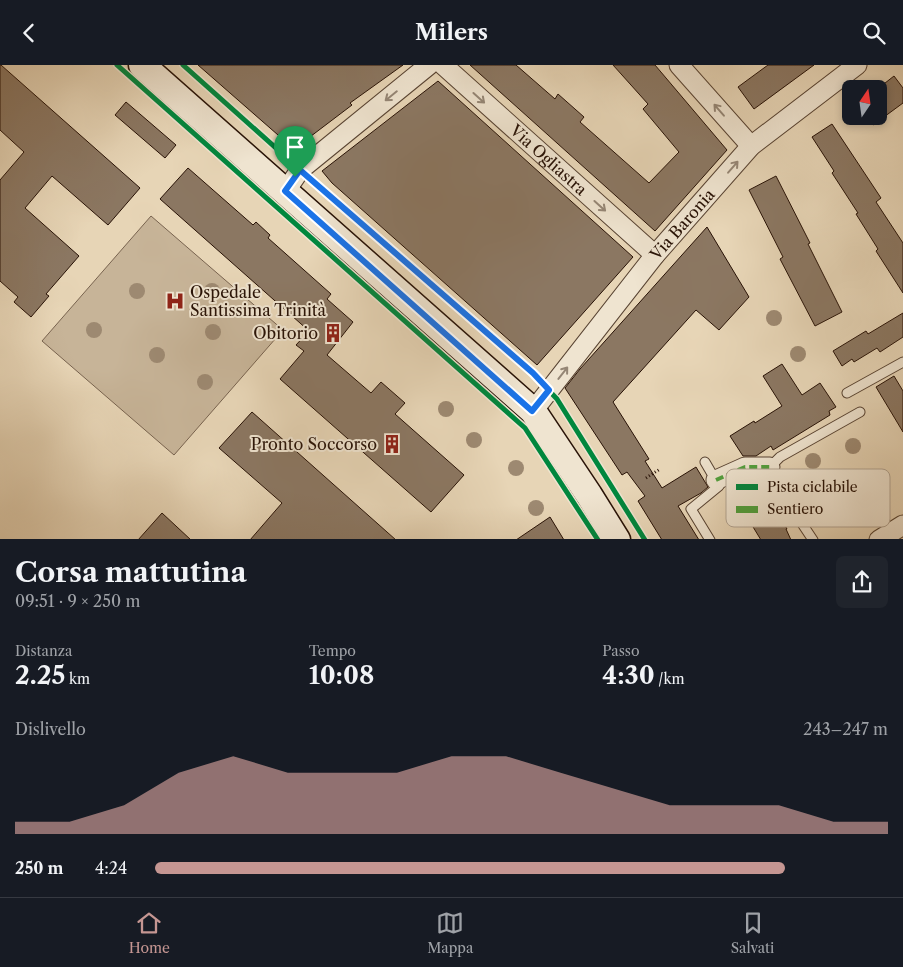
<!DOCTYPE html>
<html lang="it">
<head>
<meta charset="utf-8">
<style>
	:root { --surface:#171b24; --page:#20242c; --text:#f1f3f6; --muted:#9ea1a6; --line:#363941; --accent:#c59692 }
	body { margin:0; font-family:"Libre Caslon Text",serif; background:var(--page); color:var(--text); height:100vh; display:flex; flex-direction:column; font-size:19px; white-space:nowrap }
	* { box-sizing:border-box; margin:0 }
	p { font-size:16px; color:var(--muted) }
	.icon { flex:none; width:28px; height:28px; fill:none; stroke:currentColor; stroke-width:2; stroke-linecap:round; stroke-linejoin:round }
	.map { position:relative; height:474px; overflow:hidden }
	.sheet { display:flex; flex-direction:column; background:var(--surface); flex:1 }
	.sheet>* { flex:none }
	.needle { width:32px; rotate:13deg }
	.buttons { position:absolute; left:842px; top:15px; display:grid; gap:10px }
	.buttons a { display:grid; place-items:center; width:45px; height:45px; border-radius:8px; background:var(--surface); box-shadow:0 2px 8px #0003; font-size:25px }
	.pin { position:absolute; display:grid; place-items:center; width:42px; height:42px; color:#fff; margin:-51px -21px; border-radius:50% 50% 50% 0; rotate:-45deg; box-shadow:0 0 5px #0007 }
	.pin .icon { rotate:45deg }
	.round { display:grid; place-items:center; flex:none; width:52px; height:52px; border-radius:8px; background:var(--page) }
	.headline { display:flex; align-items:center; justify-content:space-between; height:85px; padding:0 15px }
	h1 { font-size:28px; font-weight:800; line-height:38px }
	.figures { display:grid; grid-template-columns:repeat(3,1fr); gap:8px; height:85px; padding:5px 15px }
	.figures div { display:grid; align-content:center }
	.figures b { font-size:25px; font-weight:800 }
	.figures small { font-size:14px; font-weight:400 }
	.figures p { font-size:14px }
	.chart { height:140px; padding:10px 15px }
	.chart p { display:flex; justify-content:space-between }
	.chart svg { width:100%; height:90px; margin-top:5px; fill:var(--accent); opacity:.7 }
	ul { padding:0 15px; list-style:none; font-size:16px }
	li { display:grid; grid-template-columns:80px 60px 1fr; align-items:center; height:38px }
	li i { height:12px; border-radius:6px; background:var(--accent) }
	header { display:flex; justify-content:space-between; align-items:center; height:65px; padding:0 15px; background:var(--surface); font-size:22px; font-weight:800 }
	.tab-bar { display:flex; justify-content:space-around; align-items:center; height:70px; border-top:1px solid var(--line); background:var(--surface); font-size:14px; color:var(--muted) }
	.tab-bar a { display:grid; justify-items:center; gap:2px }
	.tab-bar .selected { color:var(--accent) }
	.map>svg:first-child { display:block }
	.green { fill:#c7b498; stroke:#78634f }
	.building { fill:#8b7762; stroke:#281206 }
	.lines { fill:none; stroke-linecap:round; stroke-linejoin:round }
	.lane-casing { stroke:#584332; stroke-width:11 }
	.street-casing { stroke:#584332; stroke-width:21 }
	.secondary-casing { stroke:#281206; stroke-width:29 }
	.path { stroke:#281206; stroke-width:3; stroke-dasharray:1 2.5; stroke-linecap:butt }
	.lane { stroke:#efe4d0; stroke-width:9 }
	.street { stroke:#efe4d0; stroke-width:19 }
	.secondary { stroke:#efe4d0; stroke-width:26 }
	.quiet { stroke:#51a03d; stroke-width:4; stroke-dasharray:8 4; stroke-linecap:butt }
	.cycleway-casing { stroke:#efe4d0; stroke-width:8 }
	.cycleway { stroke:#00873e; stroke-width:5 }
	.tree { fill:#9d8971 }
	.oneway { stroke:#958675 }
	.route-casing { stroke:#fff; stroke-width:10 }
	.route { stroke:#1a73e8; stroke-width:6 }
	.labels { text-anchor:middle; stroke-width:4; stroke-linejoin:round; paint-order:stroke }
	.street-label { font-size:16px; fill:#281206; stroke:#efe4d0 }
	.poi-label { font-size:16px; fill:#281206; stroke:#efe4d0; text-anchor:end }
	.key { fill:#efe4d0; stroke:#b3a593; stroke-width:1 }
	.key-label { font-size:14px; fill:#281206 }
</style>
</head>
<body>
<header><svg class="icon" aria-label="back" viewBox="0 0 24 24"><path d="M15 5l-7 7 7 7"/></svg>Milers<svg class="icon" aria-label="search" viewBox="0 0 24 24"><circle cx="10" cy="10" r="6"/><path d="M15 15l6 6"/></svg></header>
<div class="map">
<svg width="903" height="475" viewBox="0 0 903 475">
	<rect width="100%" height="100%" fill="#e7d5b6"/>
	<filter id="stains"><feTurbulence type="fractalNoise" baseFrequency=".004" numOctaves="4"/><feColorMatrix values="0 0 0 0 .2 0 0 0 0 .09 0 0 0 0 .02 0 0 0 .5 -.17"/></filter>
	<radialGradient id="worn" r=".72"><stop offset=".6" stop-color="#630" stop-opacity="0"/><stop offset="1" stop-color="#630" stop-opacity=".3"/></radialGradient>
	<polygon class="green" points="151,151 283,265 174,390 42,276"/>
	<g class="building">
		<polygon points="0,0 1,0 140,123 108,160 52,111 25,143 79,191 46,229 49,231 31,252 14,237 18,232 0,216 0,115 24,87 0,65"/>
		<polygon points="198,0 403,0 350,38 352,40 294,84"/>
		<polygon points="470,0 516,0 555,34 558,29 584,52 580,57 649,118 679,87 643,44 648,39 613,0 655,0 727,85 655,166"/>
		<polygon points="768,0 814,0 754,44 738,22"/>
		<polygon points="894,11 903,23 903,38 873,60 866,51 879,51 879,24 875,24 879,20 880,22"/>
		<polygon points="438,16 633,192 537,300 332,118 322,106"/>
		<polygon points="126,37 176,80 165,93 115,50"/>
		<polygon points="832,59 881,133 876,137 903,178 903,228 876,186 878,184 856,149 858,148 832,108 834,106 812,72"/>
		<polygon points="188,103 253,160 256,157 270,170 268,173 331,229 327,234 353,257 327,290 371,328 381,317 405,338 395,349 464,410 431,447 280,314 304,286 296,280 309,266 160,134"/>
		<polygon points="776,111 810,178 808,179 842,247 815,261 780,194 783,192 749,125"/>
		<polygon points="707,162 749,232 719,265 696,245 613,337 649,394 645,396 662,423 696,402 708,422 701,428 678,441 699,475 662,475 638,436 645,431 627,407 622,410 565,323 580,304"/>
		<polygon points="903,248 903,272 880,287 877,283 854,297 852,294 842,301 833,286 866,266 868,269"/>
		<polygon points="782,299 802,330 820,318 836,342 829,346 830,350 773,385 771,381 756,391 743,391 730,371 754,356 755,358 782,341 763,311"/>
		<polygon points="894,311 903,326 903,367 876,322"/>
		<polygon points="252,347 396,475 250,475 282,438 219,383"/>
		<polygon points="749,413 756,413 775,447 777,446 787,464 786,464 791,475 761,475 730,424"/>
		<polygon points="162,448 191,475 138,475"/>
		<polygon points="550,452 564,475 516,475"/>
	</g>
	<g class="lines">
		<g class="lane-casing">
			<g id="lane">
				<polyline points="847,328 903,297"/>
				<polyline points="705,397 719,421 691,444 710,475"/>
				<polyline points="813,475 771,412 770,402 780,392 860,347"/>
			</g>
		</g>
		<g class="street-casing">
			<g id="street">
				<path id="s1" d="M 443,0 L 655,190"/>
				<polyline points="679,0 751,81"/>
				<polyline points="285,127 300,105 429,0"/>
				<path id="s2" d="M 533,346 L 655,190 L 751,81 L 857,0"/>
				<polyline points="716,415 745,402 770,402"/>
				<polyline points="879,475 903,460"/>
			</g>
		</g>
		<g class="secondary-casing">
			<polyline id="secondary" points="142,0 533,346 589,430 617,475"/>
		</g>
		<polyline class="path" points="646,413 660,404"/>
		<use href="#lane" class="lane"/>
		<use href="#street" class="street"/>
		<use href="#secondary" class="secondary"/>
		<polyline class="quiet" points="716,415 745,402 770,402"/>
		<g class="cycleway-casing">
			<g id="cycleway">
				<polyline points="117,0 525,363 598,475"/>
				<polyline points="183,0 324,126 533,309 557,334 645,475"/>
			</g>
		</g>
		<use href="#cycleway" class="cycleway"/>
	</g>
	<g class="tree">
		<circle cx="137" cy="226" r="8"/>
		<circle cx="212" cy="226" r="8"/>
		<circle cx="774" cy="253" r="8"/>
		<circle cx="94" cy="265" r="8"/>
		<circle cx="213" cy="267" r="8"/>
		<circle cx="798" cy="289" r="8"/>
		<circle cx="157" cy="290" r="8"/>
		<circle cx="205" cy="317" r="8"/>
		<circle cx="446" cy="344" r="8"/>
		<circle cx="474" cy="375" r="8"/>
		<circle cx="853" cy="381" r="8"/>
		<circle cx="813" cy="396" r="8"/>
		<circle cx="516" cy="403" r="8"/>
		<circle cx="536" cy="443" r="8"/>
	</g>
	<defs><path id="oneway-shaft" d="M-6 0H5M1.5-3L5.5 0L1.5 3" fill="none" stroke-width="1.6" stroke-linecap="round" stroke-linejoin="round" transform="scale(1.25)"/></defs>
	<g class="oneway">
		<use href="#oneway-shaft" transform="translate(391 31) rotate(141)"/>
		<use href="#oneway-shaft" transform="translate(479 33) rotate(42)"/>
		<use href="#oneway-shaft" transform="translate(719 45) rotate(-131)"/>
		<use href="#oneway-shaft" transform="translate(733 102) rotate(-49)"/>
		<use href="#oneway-shaft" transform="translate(600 141) rotate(42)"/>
		<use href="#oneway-shaft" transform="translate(563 308) rotate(-52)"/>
	</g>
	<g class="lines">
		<g class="route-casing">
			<polygon id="route" points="300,105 533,308 549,325 532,346 285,126"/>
		</g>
		<use href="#route" class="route"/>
	</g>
	<defs>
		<g id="hospital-bare" transform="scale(1.5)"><path d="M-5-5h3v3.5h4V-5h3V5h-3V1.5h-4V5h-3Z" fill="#8f2418" stroke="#efe4d0" stroke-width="2.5" paint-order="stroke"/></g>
		<g id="building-bare" transform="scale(1.5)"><path d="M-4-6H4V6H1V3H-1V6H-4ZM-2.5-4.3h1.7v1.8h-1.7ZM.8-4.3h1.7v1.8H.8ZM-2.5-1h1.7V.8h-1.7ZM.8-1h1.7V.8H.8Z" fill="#8f2418" stroke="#efe4d0" stroke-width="2.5" paint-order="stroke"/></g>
	</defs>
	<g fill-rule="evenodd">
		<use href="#hospital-bare" x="175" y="236"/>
		<use href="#building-bare" x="333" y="268"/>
		<use href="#building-bare" x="392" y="379"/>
	</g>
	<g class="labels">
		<g class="street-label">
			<text dy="6" stroke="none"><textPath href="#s1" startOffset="142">Via Ogliastra</textPath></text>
			<text dy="6" stroke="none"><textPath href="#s2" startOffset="239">Via Baronia</textPath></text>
		</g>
		<g class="poi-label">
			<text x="190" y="233" text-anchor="start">Ospedale<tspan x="190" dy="18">Santissima Trinità</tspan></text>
			<text x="318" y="274">Obitorio</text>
			<text x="377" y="385">Pronto Soccorso</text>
		</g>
	</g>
	<rect x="726" y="404" width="164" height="58" rx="8" class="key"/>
	<rect x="736" y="419" width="22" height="6" fill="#00873e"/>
	<rect x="736" y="441" width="22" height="7" fill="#51a03d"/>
	<g class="key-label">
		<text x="767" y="427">Pista ciclabile</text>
		<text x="767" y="449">Sentiero</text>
	</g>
	<rect width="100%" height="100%" filter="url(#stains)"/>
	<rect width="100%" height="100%" fill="url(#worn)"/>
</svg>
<div class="buttons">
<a><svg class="needle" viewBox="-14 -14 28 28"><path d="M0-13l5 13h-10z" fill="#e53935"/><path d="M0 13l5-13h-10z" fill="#9ea1a6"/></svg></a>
</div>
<div class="pin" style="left:295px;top:112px;background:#1e9e55"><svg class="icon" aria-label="arrive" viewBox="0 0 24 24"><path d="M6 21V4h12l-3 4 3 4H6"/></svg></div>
</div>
<section class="sheet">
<div class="headline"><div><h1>Corsa mattutina</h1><p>09:51 · 9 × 250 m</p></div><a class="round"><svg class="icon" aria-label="share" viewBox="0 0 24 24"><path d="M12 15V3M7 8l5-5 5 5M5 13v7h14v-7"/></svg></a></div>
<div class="figures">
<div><p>Distanza</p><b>2.25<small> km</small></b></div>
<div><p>Tempo</p><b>10:08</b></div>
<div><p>Passo</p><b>4:30<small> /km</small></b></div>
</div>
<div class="chart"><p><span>Dislivello</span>243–247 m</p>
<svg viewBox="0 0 160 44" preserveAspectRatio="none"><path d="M0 44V38L10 38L20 30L30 14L40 6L50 14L60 14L70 14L80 6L90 6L100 14L110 22L120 30L130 30L140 30L150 38L160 38V44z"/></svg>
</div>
<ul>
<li><b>250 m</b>4:24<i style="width:86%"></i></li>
</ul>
</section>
<nav class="tab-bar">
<a class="selected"><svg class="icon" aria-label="home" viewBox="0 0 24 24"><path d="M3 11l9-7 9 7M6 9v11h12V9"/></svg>Home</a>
<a><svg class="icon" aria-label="map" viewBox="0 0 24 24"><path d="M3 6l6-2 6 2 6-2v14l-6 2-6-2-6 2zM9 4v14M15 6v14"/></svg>Mappa</a>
<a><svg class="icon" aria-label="saved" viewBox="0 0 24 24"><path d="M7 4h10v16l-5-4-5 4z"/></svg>Salvati</a>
</nav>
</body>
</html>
